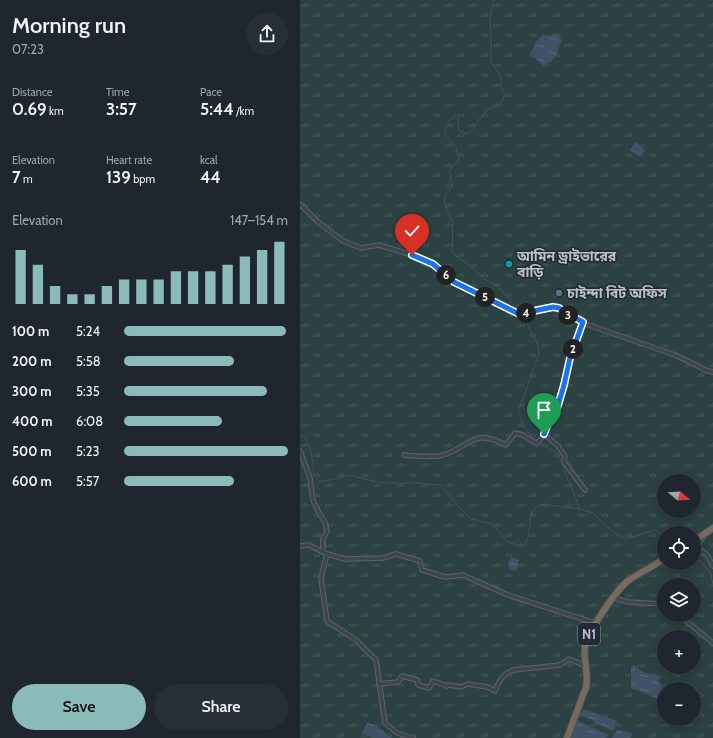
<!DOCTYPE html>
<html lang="en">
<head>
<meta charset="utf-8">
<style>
	:root { --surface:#1f262f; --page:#272e37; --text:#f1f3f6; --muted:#a1a5aa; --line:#3c434b; --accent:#8bbbb9 }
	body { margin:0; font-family:Cabin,"Noto Sans Bengali",sans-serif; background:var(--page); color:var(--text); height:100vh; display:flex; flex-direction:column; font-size:15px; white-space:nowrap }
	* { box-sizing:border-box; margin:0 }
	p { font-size:13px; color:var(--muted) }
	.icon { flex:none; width:22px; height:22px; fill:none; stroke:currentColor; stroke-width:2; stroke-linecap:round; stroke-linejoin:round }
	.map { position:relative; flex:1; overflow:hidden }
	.details { display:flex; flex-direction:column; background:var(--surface); width:300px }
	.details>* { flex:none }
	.needle { width:26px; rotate:108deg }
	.tools { position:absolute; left:357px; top:474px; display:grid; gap:8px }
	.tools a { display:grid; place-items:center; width:44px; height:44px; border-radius:50%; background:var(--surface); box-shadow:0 2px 10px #0003,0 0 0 1px var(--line); font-size:20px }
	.pin { position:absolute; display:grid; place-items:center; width:34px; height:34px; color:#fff; margin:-41px -17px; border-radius:50% 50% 50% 0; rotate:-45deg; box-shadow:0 0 4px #0007 }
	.pin .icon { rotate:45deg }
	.km { position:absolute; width:20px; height:20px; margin:-10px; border-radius:50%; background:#222; color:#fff; font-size:11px; line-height:20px; text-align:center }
	.round { display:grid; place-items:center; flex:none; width:42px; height:42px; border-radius:21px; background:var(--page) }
	.head { display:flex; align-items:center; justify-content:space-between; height:68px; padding:0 12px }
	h1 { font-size:22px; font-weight:600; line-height:30px }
	.figures { display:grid; grid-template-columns:repeat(3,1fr); gap:6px; height:68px; padding:4px 12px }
	.figures div { display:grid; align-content:center }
	.figures b { font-size:17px; font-weight:600 }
	.figures small { font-size:11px; font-weight:400 }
	.figures p { font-size:11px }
	.chart { height:112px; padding:8px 12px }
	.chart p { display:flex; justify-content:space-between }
	.chart svg { width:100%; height:72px; margin-top:4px; stroke:var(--accent); stroke-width:6 }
	.action { display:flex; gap:8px; margin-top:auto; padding:8px 12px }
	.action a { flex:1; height:46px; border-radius:24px; background:var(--accent); color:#111; font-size:16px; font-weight:600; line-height:46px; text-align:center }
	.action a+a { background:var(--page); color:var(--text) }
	ul { padding:0 12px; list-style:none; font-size:13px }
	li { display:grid; grid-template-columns:64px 48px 1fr; align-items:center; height:30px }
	li i { height:10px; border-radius:5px; background:var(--accent) }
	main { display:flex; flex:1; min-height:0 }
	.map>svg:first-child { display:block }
	.park { fill:url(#park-tufts); fill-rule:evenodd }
	.water { fill:url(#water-ripples) }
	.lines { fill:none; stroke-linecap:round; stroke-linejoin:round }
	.stream { stroke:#415267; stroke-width:1 }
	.street-casing { stroke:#5b636d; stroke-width:5.5 }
	.highway-casing { stroke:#48505a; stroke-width:8 }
	.street { stroke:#3d4550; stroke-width:3.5 }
	.highway { stroke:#756a5b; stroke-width:6 }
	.route-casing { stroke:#fff; stroke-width:8 }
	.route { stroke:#1a73e8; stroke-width:5 }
	.culture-dot { fill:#0f9aa8; stroke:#222a35; stroke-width:1.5 }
	.service-dot { fill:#5c6f8a; stroke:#222a35; stroke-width:1.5 }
	.labels { text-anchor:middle; stroke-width:3; stroke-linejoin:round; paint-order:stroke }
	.shield { fill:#222a35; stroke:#8c939d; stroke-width:1 }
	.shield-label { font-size:13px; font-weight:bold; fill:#bac0ca }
	.poi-label { font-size:14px; font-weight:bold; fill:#bac0ca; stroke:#222a35; text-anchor:start }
</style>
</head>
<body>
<main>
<section class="details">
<div class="head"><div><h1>Morning run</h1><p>07:23</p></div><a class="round"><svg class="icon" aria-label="share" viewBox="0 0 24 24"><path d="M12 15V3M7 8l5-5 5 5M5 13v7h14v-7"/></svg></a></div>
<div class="figures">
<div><p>Distance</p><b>0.69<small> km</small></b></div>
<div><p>Time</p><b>3:57</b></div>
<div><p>Pace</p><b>5:44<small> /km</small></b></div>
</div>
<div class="figures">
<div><p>Elevation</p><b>7<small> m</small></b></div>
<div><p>Heart rate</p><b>139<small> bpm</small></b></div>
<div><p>kcal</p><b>44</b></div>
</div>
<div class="chart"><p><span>Elevation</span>147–154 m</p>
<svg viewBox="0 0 160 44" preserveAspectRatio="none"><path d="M5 44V11M15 44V20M25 44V33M35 44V38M45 44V38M55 44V33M65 44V29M75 44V29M85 44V29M95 44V24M105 44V24M115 44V24M125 44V20M135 44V15M145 44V11M155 44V6"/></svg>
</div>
<ul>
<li><b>100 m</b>5:24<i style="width:99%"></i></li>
<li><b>200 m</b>5:58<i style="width:67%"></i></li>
<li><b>300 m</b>5:35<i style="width:87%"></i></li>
<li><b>400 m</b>6:08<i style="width:60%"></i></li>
<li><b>500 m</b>5:23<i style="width:100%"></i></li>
<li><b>600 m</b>5:57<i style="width:67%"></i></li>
</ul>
<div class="action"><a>Save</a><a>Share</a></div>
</section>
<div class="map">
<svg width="413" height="738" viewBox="0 0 413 738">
	<defs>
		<pattern id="park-tufts" width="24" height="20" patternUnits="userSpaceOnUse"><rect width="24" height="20" fill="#2c4141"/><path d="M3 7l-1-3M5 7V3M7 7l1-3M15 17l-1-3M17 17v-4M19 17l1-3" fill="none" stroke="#485b5b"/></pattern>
		<pattern id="water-ripples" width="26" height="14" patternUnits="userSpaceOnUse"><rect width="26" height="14" fill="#415267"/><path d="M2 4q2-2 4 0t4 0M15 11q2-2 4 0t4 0" fill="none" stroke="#5a697b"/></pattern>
	</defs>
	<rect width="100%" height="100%" fill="#29333f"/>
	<path class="park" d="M 0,0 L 413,0 L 413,738 L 0,738 ZM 364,481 L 394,481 L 394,511 L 364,511 ZM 364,533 L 394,533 L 394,563 L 364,563 ZM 364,585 L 394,585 L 394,615 L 364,615 ZM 364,637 L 394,637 L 394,667 L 364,667 ZM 364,689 L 394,689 L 394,719 L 364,719 Z"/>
	<g class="water">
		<polygon points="254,33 262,40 257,52 258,55 250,62 243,65 230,54 236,42 244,34 246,36 248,35 251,36"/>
		<polygon points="335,142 345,150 340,157 330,150"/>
		<polygon points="211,557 219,560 216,571 209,569 208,564"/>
		<path d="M 334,665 C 342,673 350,675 361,676 L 358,681 L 362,686 L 361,691 L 364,694 L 364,701 L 331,688 L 331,668 Z"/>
		<polygon points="284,709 317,721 313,731 294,723 294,721 280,715"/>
		<polygon points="277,720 308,735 306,738 271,738"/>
		<polygon points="67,723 75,725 92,738 72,738 62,732"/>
		<polygon points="317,730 326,731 331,733 330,738 312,738"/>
	</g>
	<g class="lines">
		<g class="stream">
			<path d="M 195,0 L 193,3 L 190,18 L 191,32 L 191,62 L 201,76 L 201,85 L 205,95 L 200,105 C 179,109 181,123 168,134 L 159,131 L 158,118 L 155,116 C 147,122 145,125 145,134 L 156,147 L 159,160 L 149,171 L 153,186 L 144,196 L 146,210 L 153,222 L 152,253 L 174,269 L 184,279 L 199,287 L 212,303 L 221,311 L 239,348 L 238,356 L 218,413 L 227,431 L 238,441"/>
			<path d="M 0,435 C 12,439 13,465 14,476 L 21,482 L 50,475 L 81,483 L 117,483 L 141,485 L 157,505 L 171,519 L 192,524 L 208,542 L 223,547 L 228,538 L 231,514 L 236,507 L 242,504 L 280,509 L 293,513 L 314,533 L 327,539 L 354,530 L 364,535"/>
			<polyline points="240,443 256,452 260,458 266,475 280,509"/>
			<polyline points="394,555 410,572 413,584"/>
		</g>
		<g class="street-casing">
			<g id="street">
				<polyline points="0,204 18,222 43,241 61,248 79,245 112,255 133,264 154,282 219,314 253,307 259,308 266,313 283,323 375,355 400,367 405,370 413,372"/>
				<polyline points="283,323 270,358 264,385 256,412 248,423 244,434 258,446 265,456 264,462 285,490"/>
				<polyline points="0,451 10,478 13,500 18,511 25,522 27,532 23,538 23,551"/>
				<path d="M 104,455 C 114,456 130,457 139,456 C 170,450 169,426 206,445 L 215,433 L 223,435 L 237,444 L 244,434"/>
				<polyline points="404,536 398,544 399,548 407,555 413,566"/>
				<polyline points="0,546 9,545 27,554 45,559 83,558 96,554 120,561 122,570 145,577 163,575 208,595 295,623"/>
				<polyline points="27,554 21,578 27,621 56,640 76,660 85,723 97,733 113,738"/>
				<polyline points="314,598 328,602 364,604"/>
				<polyline points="379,615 413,643"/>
				<path d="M 79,684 L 98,682 L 102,676 L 117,680 L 118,685 L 129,688 L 133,681 L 147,686 L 149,685 L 161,687 L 168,684 L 188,687 L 195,691 C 199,681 203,673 214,670 L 260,665 L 269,659 L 286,666"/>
			</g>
		</g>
		<g class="highway-casing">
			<g id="highway">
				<polyline points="394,541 413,528"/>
				<path d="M 267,738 L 286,687 C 289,674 283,661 285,647 C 288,631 316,590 329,580 C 340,573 353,566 364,559"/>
			</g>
		</g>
		<use href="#street" class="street"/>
		<use href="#highway" class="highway"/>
	</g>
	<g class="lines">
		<g class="route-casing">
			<polyline id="route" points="112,255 133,264 154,282 219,314 253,307 259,308 266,313 283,322 270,358 264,385 256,412 248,424 244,434"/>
		</g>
		<use href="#route" class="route"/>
	</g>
	<circle class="culture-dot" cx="209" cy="264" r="4"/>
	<circle class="service-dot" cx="259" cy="293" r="4"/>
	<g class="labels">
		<rect class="shield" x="278" y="623" width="22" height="22" rx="3"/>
		<g class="shield-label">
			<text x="289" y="639">N1</text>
		</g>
		<g class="poi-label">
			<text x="217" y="261">আমিন ড্রাইভারের<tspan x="217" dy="16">বাড়ি</tspan></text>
			<text x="267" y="298">চাইন্দা বিট অফিস</text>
		</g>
	</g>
</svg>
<div class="tools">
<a><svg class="needle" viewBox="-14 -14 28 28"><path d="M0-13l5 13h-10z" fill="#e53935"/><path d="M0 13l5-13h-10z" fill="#a1a5aa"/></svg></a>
<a><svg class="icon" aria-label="locate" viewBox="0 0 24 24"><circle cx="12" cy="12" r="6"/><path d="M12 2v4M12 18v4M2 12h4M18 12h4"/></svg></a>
<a><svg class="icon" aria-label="layers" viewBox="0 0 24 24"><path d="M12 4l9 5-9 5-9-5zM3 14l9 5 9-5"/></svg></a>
<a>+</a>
<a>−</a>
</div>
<div class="pin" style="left:244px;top:434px;background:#1e9e55"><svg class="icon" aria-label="arrive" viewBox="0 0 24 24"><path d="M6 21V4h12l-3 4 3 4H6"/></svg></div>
<div class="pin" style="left:112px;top:255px;background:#d93025"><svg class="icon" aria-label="check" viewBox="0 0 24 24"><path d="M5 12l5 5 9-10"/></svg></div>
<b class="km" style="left:273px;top:349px">2</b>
<b class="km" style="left:268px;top:315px">3</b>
<b class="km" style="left:226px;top:313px">4</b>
<b class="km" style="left:185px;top:297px">5</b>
<b class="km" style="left:146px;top:275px">6</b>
</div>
</main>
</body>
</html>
